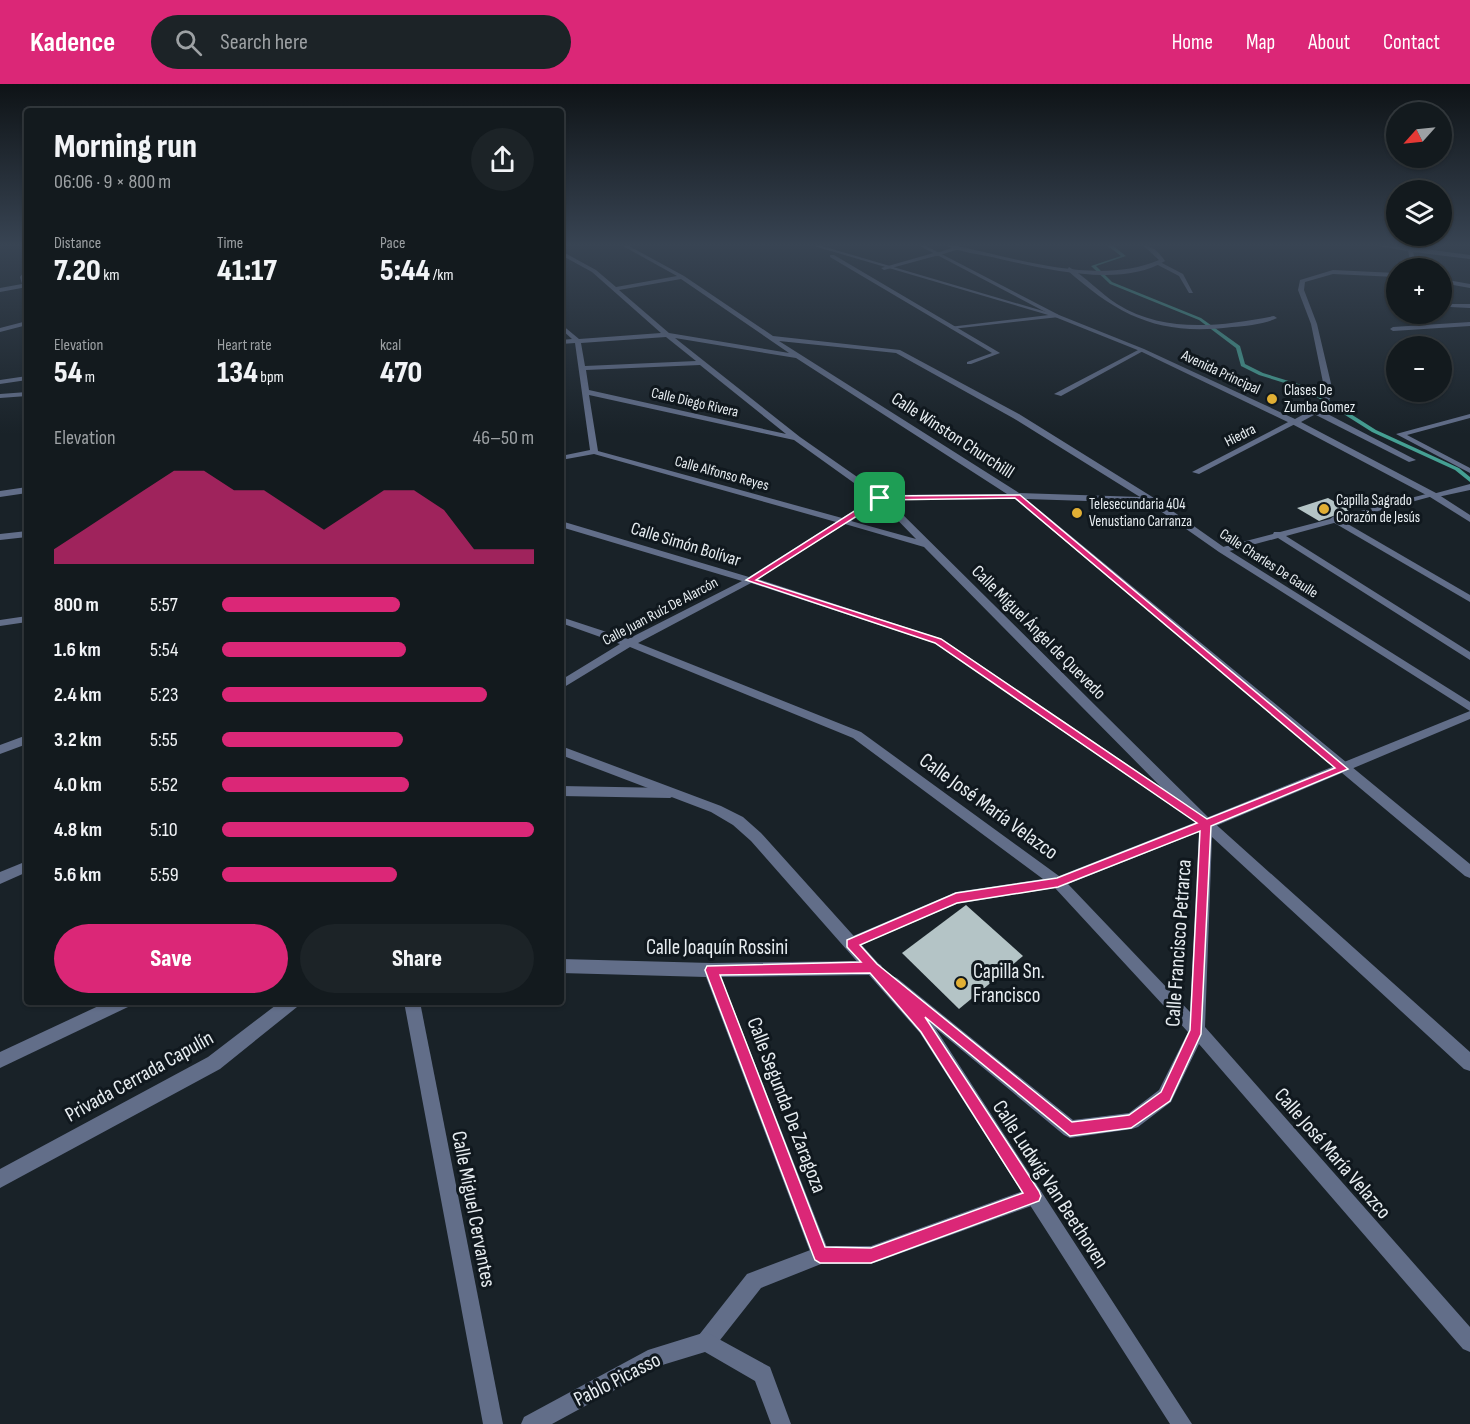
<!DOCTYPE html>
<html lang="en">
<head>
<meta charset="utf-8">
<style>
	:root { --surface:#131a1e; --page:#1c2327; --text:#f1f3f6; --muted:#9da1a4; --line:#32383c; --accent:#db2777 }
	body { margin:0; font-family:"Sofia Sans Condensed",sans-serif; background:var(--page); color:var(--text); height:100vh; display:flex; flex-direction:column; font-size:22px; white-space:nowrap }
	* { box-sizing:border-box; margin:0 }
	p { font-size:20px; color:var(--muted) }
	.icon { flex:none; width:33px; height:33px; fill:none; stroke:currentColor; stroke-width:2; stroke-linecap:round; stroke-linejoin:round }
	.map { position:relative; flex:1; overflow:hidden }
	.sheet { position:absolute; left:24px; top:24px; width:540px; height:897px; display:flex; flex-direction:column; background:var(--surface); border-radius:6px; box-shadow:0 2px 4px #0004,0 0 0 2px var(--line) }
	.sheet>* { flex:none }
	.needle { width:39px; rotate:243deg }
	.tools { position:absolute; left:1386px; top:18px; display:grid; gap:12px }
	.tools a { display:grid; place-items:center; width:66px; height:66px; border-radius:50%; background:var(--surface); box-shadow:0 2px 4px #0004,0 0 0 2px var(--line); font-size:30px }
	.pin { position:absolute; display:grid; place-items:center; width:51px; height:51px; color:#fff; margin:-26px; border-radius:12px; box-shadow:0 3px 9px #0006 }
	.round { display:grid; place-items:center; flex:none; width:63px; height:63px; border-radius:32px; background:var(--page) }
	.summary { display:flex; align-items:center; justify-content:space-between; height:102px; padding:0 30px }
	h1 { font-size:33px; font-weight:800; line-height:45px }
	.metrics { display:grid; grid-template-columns:repeat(3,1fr); gap:9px; height:102px; padding:6px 30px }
	.metrics div { display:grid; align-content:center }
	.metrics b { font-size:30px; font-weight:800 }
	.metrics small { font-size:16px; font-weight:400 }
	.metrics p { font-size:16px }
	.chart { height:168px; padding:12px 30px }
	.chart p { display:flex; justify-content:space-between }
	.chart svg { width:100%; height:108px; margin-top:6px; fill:var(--accent); opacity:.7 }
	.action { display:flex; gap:12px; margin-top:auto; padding:12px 30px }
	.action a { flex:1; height:69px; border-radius:36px; background:var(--accent); color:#fff; font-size:24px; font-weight:800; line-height:69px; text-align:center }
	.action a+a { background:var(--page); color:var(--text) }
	ul { padding:0 30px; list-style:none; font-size:20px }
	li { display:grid; grid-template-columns:96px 72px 1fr; align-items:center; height:45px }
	li i { height:15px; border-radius:8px; background:var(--accent) }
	header { display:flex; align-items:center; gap:36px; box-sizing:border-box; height:84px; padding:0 30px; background:var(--accent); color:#fff }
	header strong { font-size:28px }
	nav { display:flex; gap:33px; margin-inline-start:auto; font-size:21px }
	.search { width:420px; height:54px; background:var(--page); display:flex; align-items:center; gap:15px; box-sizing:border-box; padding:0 21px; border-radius:33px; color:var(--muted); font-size:22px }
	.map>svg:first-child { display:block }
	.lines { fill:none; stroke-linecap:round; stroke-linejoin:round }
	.stream { fill:#45a093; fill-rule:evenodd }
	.building { fill:#b4c4c6 }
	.pedestrian { fill:#626e89; fill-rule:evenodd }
	.minor { fill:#626e89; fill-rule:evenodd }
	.tertiary { fill:#626e89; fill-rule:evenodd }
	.route { fill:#db2777; stroke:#fff; stroke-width:1.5; fill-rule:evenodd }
	.poi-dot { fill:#e1af34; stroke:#10181e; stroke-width:2 }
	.labels { text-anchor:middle; stroke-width:6; stroke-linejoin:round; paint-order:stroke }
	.far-street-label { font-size:15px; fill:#e7edf1; stroke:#10181e }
	.far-poi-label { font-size:15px; fill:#e7edf1; stroke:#10181e; text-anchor:start }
	.street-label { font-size:18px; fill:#e7edf1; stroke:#10181e }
	.near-street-label { font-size:21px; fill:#e7edf1; stroke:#10181e }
	.near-poi-label { font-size:21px; fill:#e7edf1; stroke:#10181e; text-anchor:start }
</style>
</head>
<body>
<header>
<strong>Kadence</strong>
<div class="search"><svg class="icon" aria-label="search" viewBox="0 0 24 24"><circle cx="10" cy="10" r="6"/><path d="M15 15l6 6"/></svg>Search here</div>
<nav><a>Home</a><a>Map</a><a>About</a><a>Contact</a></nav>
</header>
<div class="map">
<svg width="1470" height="1340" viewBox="0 0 1470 1340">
	<rect width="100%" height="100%" fill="#192228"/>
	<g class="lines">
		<polygon class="stream" points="1108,162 1113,162 1126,172 1096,182 1112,198 1201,234 1240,262 1245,280 1263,289 1308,303 1376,346 1459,384 1470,393 1470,398 1455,386 1372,348 1304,305 1259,291 1241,282 1236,264 1199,236 1110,200 1091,182 1121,172"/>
	</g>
	<g class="building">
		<polygon points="1328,414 1350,426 1319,437 1297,424"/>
		<polygon points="966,821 1023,872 959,925 902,869"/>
	</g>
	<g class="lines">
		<g class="pedestrian">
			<polygon points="937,168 939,171 884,186 881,184"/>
			<polygon points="1057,230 1059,233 952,245 949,243"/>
			<polygon points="1430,409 1437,411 1286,452 1470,568 1470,576 1278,454 1222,469 1217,466 1219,464 1273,450 1274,448 1280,448"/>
			<polygon points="1470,627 1470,635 1211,744 1201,744 1200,740 1201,736"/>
			<polygon points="956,808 961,810 963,814 961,818 856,863 851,865 846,863 844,859 846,855"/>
			<polygon points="1034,1103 1040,1106 1043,1112 1040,1118 1034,1121 871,1180 821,1180 761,1204 713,1265 706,1268 699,1265 696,1258 699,1251 747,1190 821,1162 871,1162"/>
		</g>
		<g class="minor">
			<path d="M 623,162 L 629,162 L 684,192 L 773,252 L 900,266 L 1019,330 L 1154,414 L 1225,464 L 1470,618 L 1470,627 L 1219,468 L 1149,419 L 1026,415 L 1470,780 L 1470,794 L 1465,792 L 1015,415 L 888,416 L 1211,736 L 1470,968 L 1470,987 L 1464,985 L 1212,753 L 1205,943 L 1470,1243 L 1470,1268 L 1463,1265 L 1199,960 L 1171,1018 L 1138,1043 L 1132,1045 L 1070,1054 L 1064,1051 L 887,904 L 884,899 L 887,894 L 892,892 L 897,894 L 1073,1036 L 1129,1029 L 1159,1006 L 1188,948 L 1055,804 L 956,820 L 951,818 L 949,814 L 951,810 L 956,808 L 1043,795 L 853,654 L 630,563 L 561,605 L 561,596 L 620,560 L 561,539 L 561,533 L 628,555 L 742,497 L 561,443 L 561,437 L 749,493 L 836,438 L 594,370 L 561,376 L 561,372 L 590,366 L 575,259 L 561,260 L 561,256 L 572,255 L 561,245 L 561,240 L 579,255 L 661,249 L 592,188 L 561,171 L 561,167 L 563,168 L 596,186 L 616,203 L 677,192 ZM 681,195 L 789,269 L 669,249 L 619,206 ZM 666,253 L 696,277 L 585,282 L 581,259 ZM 675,254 L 796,274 L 1007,410 L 883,411 L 800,353 ZM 779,257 L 896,269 L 1013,334 L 1140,413 L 1019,409 ZM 700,281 L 786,350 L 589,306 L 586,286 ZM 589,311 L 794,356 L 875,414 L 842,434 L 598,367 ZM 880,418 L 916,455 L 851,437 ZM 845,440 L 924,463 L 1161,703 L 942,555 L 758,495 ZM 751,499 L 934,559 L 1176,725 L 1184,726 L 1196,738 L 1059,792 L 861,648 L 638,559 ZM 1199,748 L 1190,928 L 1068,800 Z"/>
			<polygon points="814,162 822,162 1060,232 1055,233"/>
			<polygon points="957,162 959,165 937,172 934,170"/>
			<polygon points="1378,162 1410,163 1470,171 1470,175 1413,168 1417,184 1412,184 1408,167"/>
			<polygon points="830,171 834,171 1000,269 971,280 967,280 967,278 992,269 830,173"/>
			<polygon points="1156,178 1160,178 1183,190 1193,209 1189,209 1179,192 1156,180"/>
			<path d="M 1069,183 C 1086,193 1100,209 1117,220 C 1165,250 1221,242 1274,232 L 1277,234 C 1265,240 1246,242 1232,243 C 1160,252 1120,233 1067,186 Z"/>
			<polygon points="27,184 27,203 0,208 0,204 22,200 20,193"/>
			<polygon points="1452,220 1470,220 1470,224 1450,223"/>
			<polygon points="27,237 27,241 0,248 0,244"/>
			<polygon points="1470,238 1470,242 1393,247 1390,245 1393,243"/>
			<polygon points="1140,265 1145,266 1061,312 1054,310"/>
			<polygon points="27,292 27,296 0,300 0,296"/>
			<polygon points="27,308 27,312 0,314 0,310"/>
			<polygon points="1312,325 1318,325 1416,376 1409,378 1312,329"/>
			<polygon points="1470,330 1470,334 1407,351 1470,384 1470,389 1396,350"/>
			<polygon points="1292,336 1299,338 1199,390 1192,388"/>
			<polygon points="1470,400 1470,406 1433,414 1429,411"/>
			<polygon points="27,403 27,409 0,413 0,407"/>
			<polygon points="1334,432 1470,511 1470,518 1331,437 1330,435"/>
			<polygon points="27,447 27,453 0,456 0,450"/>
			<polygon points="27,651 27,660 0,670 0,661"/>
			<polygon points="561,702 670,704 674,706 676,709 674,712 670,714 561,712"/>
			<polygon points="27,777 27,788 0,800 0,788"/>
			<polygon points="561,875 711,879 873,877 881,881 883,886 881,891 876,893 871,891 721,893 830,1171 828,1178 821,1180 814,1178 706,893 561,889"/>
			<polygon points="107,918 131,918 128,923 0,984 0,968"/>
			<polygon points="280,918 300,918 297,923 220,985 0,1104 0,1085 208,973"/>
			<polygon points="404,918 420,918 503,1340 483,1340"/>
			<polygon points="706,1248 770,1283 791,1340 771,1340 755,1297 705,1268 659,1282 552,1340 521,1340 524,1333 648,1266"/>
		</g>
		<g class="tertiary">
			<polygon points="920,162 926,162 1059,231 1144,265 1295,335 1319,322 1325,308 1311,240 1298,206 1300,196 1333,186 1396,189 1396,193 1333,190 1305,198 1304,206 1317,240 1333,308 1325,325 1301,338 1436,409 1470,431 1470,438 1430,413 1292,340 1140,267 1055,233"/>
			<path d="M 947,162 L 957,162 C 1019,175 1098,202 1159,176 L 1144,162 C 1154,162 1159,169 1165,177 C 1120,205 1040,184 992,173 C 977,170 960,168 947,162 Z"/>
			<polygon points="1442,195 1470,200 1470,204 1442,199"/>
			<polygon points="27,532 27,538 0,542 0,536"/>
			<polygon points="561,662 721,722 743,733 761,749 932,939 1192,1340 1170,1340 920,949 751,757 733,741 711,728 561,671"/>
		</g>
	</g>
	<linearGradient id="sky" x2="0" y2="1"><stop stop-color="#0e1316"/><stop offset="0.46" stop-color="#384453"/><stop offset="1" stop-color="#384453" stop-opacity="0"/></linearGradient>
	<rect width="1470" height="350" fill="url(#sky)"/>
	<path class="route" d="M 1020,411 L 1348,685 L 1211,742 L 1201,950 L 1170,1017 L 1131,1044 L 1070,1052 L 925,933 L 1039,1107 L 1041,1112 L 1039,1117 L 871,1179 L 820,1179 L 815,1176 L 813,1171 L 705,886 L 707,882 L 861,878 L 847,863 L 847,856 L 956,809 L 1057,794 L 1197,739 L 935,559 L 746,496 L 878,412 ZM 1015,414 L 1335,684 L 1207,735 L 941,555 L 756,496 L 882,416 ZM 1200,747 L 1190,946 L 1161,1008 L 1129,1031 L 1072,1038 L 877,880 L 860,861 L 957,819 L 1058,803 ZM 870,889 L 921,948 L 1023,1109 L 871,1164 L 825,1163 L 720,891 Z"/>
	<g class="poi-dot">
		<circle cx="1272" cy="315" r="6"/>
		<circle cx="1324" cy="425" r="6"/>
		<circle cx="1077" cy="429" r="6"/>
		<circle cx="961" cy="899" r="6"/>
	</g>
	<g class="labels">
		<g class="far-street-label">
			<text transform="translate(1221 288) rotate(25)" y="5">Avenida Principal</text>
			<text transform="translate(695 318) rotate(13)" y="5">Calle Diego Rivera</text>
			<text transform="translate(1240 351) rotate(-27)" y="5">Hiedra</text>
			<text transform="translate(722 389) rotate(15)" y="5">Calle Alfonso Reyes</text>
			<text transform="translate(1269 479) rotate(33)" y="5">Calle Charles De Gaulle</text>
			<text transform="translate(660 527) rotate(-28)" y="5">Calle Juan Ruíz De Alarcón</text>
		</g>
		<g class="far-poi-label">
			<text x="1284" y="311">Clases De<tspan x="1284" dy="17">Zumba Gomez</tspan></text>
			<text x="1336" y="421">Capilla Sagrado<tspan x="1336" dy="17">Corazón de Jesús</tspan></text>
			<text x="1089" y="425">Telesecundaria 404<tspan x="1089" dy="17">Venustiano Carranza</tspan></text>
		</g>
		<g class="street-label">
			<text transform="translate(953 351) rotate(33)" y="6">Calle Winston Churchilll</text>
			<text transform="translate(686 460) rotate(17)" y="6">Calle Simón Bolívar</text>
			<text transform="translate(1039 548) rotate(45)" y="6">Calle Miguel Ángel de Quevedo</text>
		</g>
		<g class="near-street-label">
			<text transform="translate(989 722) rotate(36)" y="7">Calle José María Velazco</text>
			<text transform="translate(1178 859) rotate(-86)" y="7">Calle Francisco Petrarca</text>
			<text x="717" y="870">Calle Joaquín Rossini</text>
			<text transform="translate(139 992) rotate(-29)" y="7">Privada Cerrada Capulín</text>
			<text transform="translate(787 1021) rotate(69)" y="7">Calle Segunda De Zaragoza</text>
			<text transform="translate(1333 1069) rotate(49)" y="7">Calle José María Velazco</text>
			<text transform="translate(1051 1100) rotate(57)" y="7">Calle Ludwig Van Beethoven</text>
			<text transform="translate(474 1125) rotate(79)" y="7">Calle Miguel Cervantes</text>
			<text transform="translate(617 1295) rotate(-27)" y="7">Pablo Picasso</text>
		</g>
		<g class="near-poi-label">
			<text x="973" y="894">Capilla Sn.<tspan x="973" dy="24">Francisco</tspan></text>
		</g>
	</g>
</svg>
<div class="tools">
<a><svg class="needle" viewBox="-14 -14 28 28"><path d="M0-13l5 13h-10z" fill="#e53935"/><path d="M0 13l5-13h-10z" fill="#9da1a4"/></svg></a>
<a><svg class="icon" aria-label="layers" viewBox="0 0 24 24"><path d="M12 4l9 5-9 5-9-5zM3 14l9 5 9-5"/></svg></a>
<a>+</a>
<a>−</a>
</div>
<div class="pin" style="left:880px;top:414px;background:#1e9e55"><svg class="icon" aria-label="arrive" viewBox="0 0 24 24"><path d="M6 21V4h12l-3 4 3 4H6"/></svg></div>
<section class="sheet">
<div class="summary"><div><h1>Morning run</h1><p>06:06 · 9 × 800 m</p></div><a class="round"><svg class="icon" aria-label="share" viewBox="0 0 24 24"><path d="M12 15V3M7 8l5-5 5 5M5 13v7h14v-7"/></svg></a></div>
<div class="metrics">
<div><p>Distance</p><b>7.20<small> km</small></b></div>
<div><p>Time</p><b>41:17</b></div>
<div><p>Pace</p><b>5:44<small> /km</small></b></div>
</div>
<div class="metrics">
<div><p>Elevation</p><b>54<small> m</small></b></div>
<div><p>Heart rate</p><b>134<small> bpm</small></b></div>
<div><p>kcal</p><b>470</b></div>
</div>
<div class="chart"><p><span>Elevation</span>46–50 m</p>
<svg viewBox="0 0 160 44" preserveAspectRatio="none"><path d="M0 44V38L10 30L20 22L30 14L40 6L50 6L60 14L70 14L80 22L90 30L100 22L110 14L120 14L130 22L140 38L150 38L160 38V44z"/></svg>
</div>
<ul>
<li><b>800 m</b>5:57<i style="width:57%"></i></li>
<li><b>1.6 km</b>5:54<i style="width:59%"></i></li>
<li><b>2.4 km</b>5:23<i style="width:85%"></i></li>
<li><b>3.2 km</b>5:55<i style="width:58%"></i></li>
<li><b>4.0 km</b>5:52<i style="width:60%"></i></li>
<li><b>4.8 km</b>5:10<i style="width:100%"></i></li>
<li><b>5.6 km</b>5:59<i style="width:56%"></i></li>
</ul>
<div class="action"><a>Save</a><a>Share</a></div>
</section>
</div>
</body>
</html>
